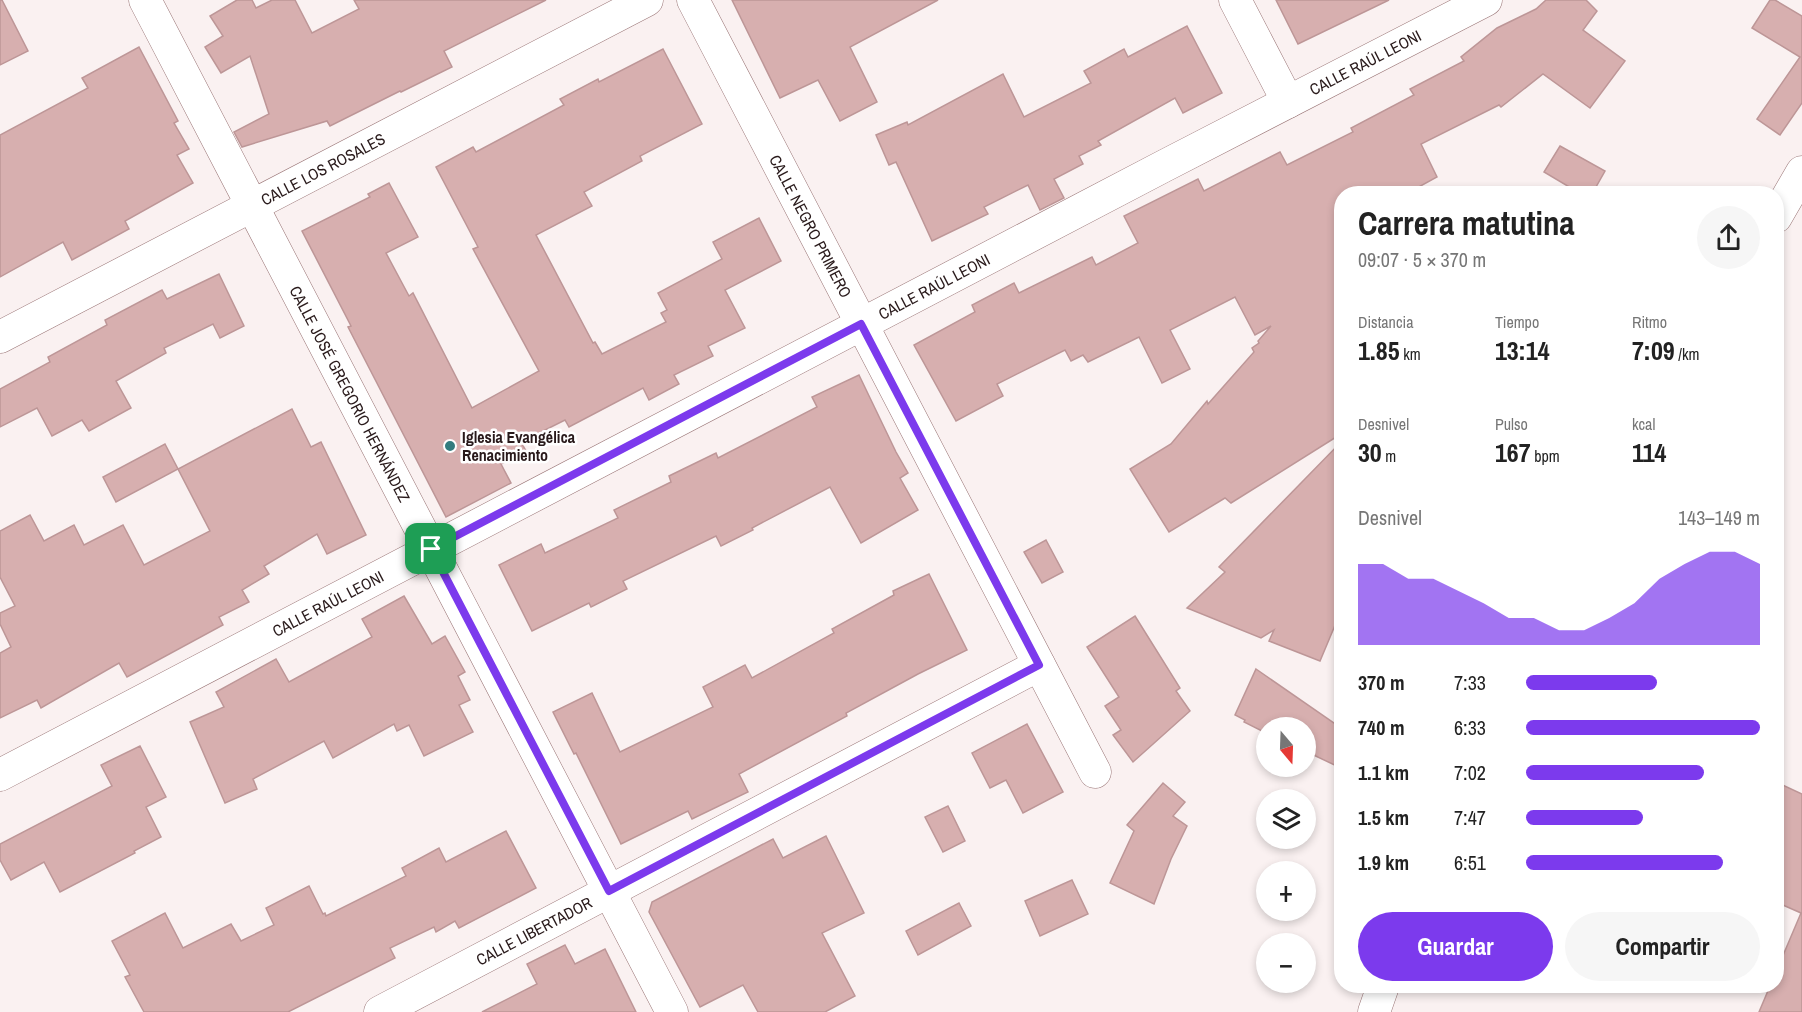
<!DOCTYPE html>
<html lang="es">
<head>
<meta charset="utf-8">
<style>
	:root { --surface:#fff; --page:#f6f6f6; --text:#222; --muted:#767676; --accent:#7c3aed }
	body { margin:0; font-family:"Archivo Narrow",sans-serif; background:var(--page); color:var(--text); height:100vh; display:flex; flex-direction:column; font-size:22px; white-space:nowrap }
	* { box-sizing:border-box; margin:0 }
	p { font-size:20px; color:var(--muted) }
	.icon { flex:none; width:33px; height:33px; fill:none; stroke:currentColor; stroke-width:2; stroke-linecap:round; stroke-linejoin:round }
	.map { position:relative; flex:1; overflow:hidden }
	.details { position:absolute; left:1334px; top:186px; width:450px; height:807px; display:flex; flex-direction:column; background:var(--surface); border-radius:24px; box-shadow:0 3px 9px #0003 }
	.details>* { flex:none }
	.needle { width:39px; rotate:161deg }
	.buttons { position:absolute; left:1256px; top:717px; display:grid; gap:12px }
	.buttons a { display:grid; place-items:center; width:60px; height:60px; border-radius:50%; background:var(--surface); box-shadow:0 3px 9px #0003; font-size:30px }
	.pin { position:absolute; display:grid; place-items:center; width:51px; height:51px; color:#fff; margin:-26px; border-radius:12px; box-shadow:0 3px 9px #0006 }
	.round { display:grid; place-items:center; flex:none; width:63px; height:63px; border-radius:32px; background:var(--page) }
	.head { display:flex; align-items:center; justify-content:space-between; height:102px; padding:0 24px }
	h1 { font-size:33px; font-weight:800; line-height:45px }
	.metrics { display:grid; grid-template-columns:repeat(3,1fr); gap:9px; height:102px; padding:6px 24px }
	.metrics div { display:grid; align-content:center }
	.metrics b { font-size:26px; font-weight:800 }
	.metrics small { font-size:16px; font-weight:400 }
	.metrics p { font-size:16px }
	.chart { height:168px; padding:12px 24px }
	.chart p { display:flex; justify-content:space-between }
	.chart svg { width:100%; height:108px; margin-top:6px; fill:var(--accent); opacity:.7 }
	.action { display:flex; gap:12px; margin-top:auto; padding:12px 24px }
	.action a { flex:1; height:69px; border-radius:36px; background:var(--accent); color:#fff; font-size:24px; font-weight:800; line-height:69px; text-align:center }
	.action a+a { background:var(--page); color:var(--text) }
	ul { padding:0 24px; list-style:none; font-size:20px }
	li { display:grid; grid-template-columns:96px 72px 1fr; align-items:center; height:45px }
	li i { height:15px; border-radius:8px; background:var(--accent) }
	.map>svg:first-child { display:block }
	.building { fill:#d7afaf; stroke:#bd9697; stroke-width:1.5 }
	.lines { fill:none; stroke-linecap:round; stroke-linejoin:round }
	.street-casing { stroke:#997475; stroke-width:33 }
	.street { stroke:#fff; stroke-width:32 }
	.route-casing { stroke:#fff; stroke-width:12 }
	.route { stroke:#7c3aed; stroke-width:8 }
	.poi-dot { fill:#337c7f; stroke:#fff; stroke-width:2 }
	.labels { text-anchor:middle; stroke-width:5; stroke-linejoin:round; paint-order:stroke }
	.street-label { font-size:16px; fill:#291a1b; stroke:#fff }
	.poi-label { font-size:16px; font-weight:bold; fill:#291a1b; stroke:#fff; text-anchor:start }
</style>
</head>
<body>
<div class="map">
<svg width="1802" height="1012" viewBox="0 0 1802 1012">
	<rect width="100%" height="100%" fill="#faf1f1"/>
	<g class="building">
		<polygon points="0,0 2,0 28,51 0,65"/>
		<polygon points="237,0 252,0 256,8 272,0 295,0 312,33 359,9 354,0 546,0 444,51 452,67 401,92 400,91 330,126 327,121 242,147 234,132 269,114 250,56 221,73 205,47 223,36 210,16"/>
		<polygon points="732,0 938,0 850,47 877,102 840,121 818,80 780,98"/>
		<polygon points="1276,0 1389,0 1298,44"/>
		<polygon points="1546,0 1586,0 1597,11 1583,30 1625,61 1590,108 1543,74 1501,107 1499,105 1421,144 1437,177 1406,194 1341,194 1341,434 1231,503 1225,498 1169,532 1130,469 1171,444 1207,401 1208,404 1254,352 1252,348 1259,343 1258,341 1271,326 1255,335 1235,297 1170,330 1190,369 1162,383 1139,337 1088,362 1083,355 1071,361 1065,350 997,384 1003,396 956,421 914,345 975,312 972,305 1014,283 1019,293 1092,257 1096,265 1138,243 1124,216 1198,179 1204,191 1280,152 1287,165 1353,132 1351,128 1414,95 1410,89 1464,61 1461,57 1497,28 1536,9"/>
		<polygon points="1770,0 1775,0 1802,16 1802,103 1780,135 1757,119 1800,57 1752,28"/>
		<polygon points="1187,26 1222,93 1183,113 1175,98 1098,141 1101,145 1079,156 1083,164 1054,179 1064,198 1040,210 1028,185 984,207 988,214 932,241 896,162 889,165 876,135 907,122 908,125 1003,74 1024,117 1091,83 1084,71 1124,49 1128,57"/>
		<polygon points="139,47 178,121 174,123 189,149 177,155 193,183 125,221 129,229 72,260 63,242 0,277 0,135 88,88 82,78"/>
		<polygon points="663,49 702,124 640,156 642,161 584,192 592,206 536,235 593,343 595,342 602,354 666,322 661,313 667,310 658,293 722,259 713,242 759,218 781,261 725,290 745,328 708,346 713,356 674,375 679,384 649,400 643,388 569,427 565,420 521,442 526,451 501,464 511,483 446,517 348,327 351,326 302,231 370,197 368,194 389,183 418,237 386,253 409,296 413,293 472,408 539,371 473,249 478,247 436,167 473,147 476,152 564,105 560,99 598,79 599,82"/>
		<polygon points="1560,146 1605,171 1592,194 1581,194 1544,172"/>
		<polygon points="219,274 244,326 220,338 213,324 164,348 166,353 116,381 131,408 89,431 82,420 52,436 37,408 0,427 0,389 50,362 48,357 107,325 105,320 162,290 167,299"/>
		<polygon points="859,375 896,452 908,473 900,478 918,510 861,543 830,487 752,528 753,530 721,546 716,536 623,581 627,589 591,607 589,603 532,631 499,565 541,544 545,553 618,518 614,510 671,482 669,476 716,453 718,458 817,407 812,397"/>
		<polygon points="292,409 311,447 321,442 366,535 327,554 317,534 264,566 269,574 242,590 249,602 219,617 223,625 127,677 119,663 41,708 37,700 0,718 0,653 11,647 0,624 0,613 15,606 0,577 0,531 30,515 44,541 74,525 84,545 123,525 144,565 210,531 178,469"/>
		<polygon points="1341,442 1341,611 1320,661 1269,641 1274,630 1261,638 1187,608 1225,572 1219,567"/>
		<polygon points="165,444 178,469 116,502 103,477"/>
		<polygon points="1046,540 1063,572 1042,583 1024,552"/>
		<polygon points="929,574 967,650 918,674 846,713 847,716 739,774 748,792 692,819 688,811 621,844 576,753 574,754 553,712 592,693 620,752 713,707 703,687 745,665 752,678 834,633 832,629 894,595 893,591"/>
		<polygon points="404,596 432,644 445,636 465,672 458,676 470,700 459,705 473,732 424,756 409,725 397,731 394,724 333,758 324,741 253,779 257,789 225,803 190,722 224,707 216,692 276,659 289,682 372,637 362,619"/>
		<polygon points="1135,616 1180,688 1176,691 1190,711 1133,762 1113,735 1121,730 1105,706 1119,697 1087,647"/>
		<polygon points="1256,669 1341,728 1341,768 1305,751 1305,728 1266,728 1266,733 1244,722 1245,720 1235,715"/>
		<polygon points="1027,724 1063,792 1023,813 1006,780 990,788 972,753"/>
		<polygon points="140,746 166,797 146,807 161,837 134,851 135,853 60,892 44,862 11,880 0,860 0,844 112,786 101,765"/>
		<polygon points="1776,782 1802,794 1802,1012 1759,1012 1770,986 1776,986 1776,972 1801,913 1776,902"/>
		<polygon points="1163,783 1185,802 1173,816 1187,826 1171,859 1154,904 1110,883 1134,831 1127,825"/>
		<polygon points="948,806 965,841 943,852 925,817"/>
		<polygon points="506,831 536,888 459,928 455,921 436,932 434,927 390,948 395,958 288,1012 144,1012 125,977 130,975 112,941 165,913 183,948 231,924 241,941 274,925 266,908 309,886 323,914 325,913 326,916 406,876 402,868 439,848 446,862"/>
		<polygon points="826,836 864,913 822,933 855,996 825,1012 758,1012 743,985 700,1007 649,912 652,902 773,839 783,858"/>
		<polygon points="1072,880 1088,914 1040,936 1025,901"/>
		<polygon points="959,903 971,926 918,955 906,931"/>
		<polygon points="565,945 575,964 605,949 636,1012 482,1012 537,984 527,964"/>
	</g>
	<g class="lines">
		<g class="street-casing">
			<g id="street">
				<path id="s1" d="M 145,0 L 672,1012"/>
				<path id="s2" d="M 693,0 L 1095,772"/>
				<polyline points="1235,0 1288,102"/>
				<polyline points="1776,217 1802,172"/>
				<path id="s3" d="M 0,337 L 647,0"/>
				<path id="s4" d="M 0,775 L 1164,166 L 1486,0"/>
				<path id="s5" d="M 380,1012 L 1039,665"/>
				<polyline points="1374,1012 1383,986"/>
			</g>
		</g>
		<use href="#street" class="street"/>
	</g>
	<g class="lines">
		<g class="route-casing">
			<polygon id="route" points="861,324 1039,665 609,891 431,549"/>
		</g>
		<use href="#route" class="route"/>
	</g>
	<circle class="poi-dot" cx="450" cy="446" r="6"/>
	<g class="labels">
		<g class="street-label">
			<text dy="6" stroke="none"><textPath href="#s4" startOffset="1540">CALLE RAÚL LEONI</textPath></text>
			<text dy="6" stroke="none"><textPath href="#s3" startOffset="364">CALLE LOS ROSALES</textPath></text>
			<text dy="6" stroke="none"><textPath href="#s2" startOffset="255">CALLE NEGRO PRIMERO</textPath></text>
			<text dy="6" stroke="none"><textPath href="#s4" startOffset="1054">CALLE RAÚL LEONI</textPath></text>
			<text dy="6" stroke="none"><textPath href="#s1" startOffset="444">CALLE JOSÉ GREGORIO HERNÁNDEZ</textPath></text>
			<text dy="6" stroke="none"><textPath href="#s4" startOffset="370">CALLE RAÚL LEONI</textPath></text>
			<text dy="6" stroke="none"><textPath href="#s5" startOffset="174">CALLE LIBERTADOR</textPath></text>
		</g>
		<g class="poi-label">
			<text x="462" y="443">Iglesia Evangélica<tspan x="462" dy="18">Renacimiento</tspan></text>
		</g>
	</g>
</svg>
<div class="buttons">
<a><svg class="needle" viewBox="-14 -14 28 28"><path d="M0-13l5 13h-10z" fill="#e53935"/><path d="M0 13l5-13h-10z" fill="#767676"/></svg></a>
<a><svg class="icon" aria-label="layers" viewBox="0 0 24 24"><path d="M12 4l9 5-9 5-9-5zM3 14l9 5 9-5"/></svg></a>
<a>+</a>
<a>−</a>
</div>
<div class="pin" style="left:431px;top:549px;background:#1e9e55"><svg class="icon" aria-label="arrive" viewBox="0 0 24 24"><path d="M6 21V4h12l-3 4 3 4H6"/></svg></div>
<section class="details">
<div class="head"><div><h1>Carrera matutina</h1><p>09:07 · 5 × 370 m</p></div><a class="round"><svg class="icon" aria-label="share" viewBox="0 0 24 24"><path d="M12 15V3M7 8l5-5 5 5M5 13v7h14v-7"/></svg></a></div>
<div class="metrics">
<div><p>Distancia</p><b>1.85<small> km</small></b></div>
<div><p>Tiempo</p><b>13:14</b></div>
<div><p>Ritmo</p><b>7:09<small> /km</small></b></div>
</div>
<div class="metrics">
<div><p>Desnivel</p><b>30<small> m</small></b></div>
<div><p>Pulso</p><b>167<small> bpm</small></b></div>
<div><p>kcal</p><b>114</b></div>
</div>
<div class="chart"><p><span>Desnivel</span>143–149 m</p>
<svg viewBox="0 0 160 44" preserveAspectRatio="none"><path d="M0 44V11L10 11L20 17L30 17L40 22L50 27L60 33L70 33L80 38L90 38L100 33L110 27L120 17L130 11L140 6L150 6L160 11V44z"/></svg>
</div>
<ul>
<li><b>370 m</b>7:33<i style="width:56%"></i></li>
<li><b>740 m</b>6:33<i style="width:100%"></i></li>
<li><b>1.1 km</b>7:02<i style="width:76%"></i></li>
<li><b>1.5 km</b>7:47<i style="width:50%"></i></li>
<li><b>1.9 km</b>6:51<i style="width:84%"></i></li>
</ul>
<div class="action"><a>Guardar</a><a>Compartir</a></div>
</section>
</div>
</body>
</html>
